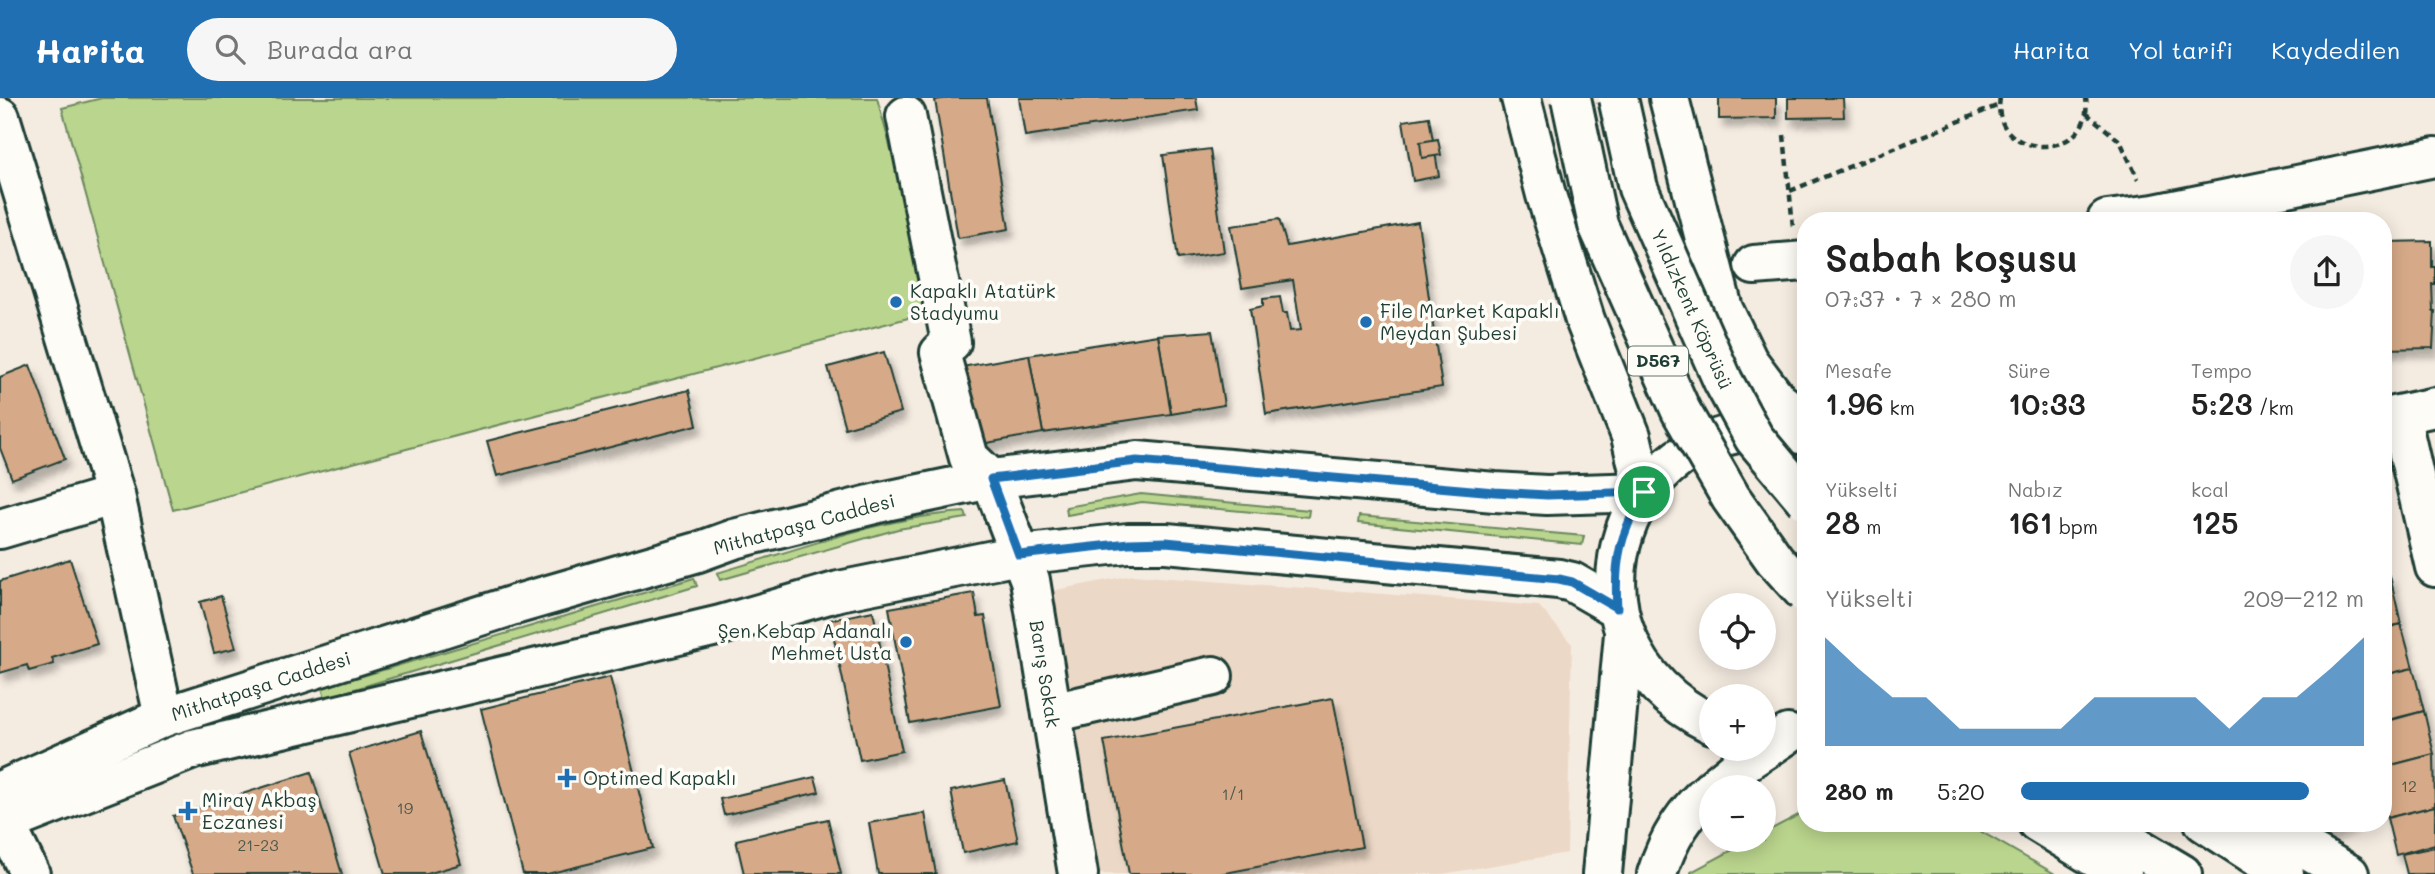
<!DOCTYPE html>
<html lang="tr">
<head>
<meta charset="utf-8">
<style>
	:root { --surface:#fff; --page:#f6f6f6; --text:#222; --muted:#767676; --accent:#1f6fb2 }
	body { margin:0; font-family:Mali,sans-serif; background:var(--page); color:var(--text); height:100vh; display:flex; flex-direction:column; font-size:26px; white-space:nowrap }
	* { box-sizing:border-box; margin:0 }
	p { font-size:23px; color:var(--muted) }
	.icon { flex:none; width:38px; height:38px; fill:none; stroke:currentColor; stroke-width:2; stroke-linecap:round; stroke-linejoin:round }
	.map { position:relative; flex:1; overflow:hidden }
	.details { position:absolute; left:1797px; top:114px; width:595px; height:620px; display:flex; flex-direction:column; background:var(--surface); border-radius:28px; box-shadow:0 4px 18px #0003 }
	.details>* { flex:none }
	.fabs { position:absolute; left:1699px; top:495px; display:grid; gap:14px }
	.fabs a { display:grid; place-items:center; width:77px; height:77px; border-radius:50%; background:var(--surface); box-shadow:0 4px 18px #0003; font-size:35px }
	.pin { position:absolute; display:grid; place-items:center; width:60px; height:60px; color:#fff; margin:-30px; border:4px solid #fff; border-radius:50%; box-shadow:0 2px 7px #0007 }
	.round { display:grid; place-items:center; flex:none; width:74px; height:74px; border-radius:37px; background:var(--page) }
	.overview { display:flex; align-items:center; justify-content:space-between; height:119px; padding:0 28px }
	h1 { font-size:38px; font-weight:600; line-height:52px }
	.stats { display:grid; grid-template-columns:repeat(3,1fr); gap:10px; height:119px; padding:7px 28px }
	.stats div { display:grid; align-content:center }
	.stats b { font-size:30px; font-weight:600 }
	.stats small { font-size:19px; font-weight:400 }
	.stats p { font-size:19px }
	.chart { height:196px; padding:14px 28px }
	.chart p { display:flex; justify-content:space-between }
	.chart svg { width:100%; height:126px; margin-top:7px; fill:var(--accent); opacity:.7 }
	ul { padding:0 28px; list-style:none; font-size:23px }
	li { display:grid; grid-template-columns:112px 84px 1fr; align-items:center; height:52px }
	li i { height:18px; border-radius:9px; background:var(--accent) }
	header { display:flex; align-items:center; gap:42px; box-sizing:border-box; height:98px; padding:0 35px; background:var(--accent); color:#fff }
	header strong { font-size:33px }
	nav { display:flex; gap:38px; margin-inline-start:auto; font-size:24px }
	.search { width:490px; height:63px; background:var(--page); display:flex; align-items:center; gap:18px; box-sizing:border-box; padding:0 24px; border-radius:38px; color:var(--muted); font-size:26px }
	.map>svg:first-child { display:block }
	.built { fill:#ecd8c6 }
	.green { fill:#bad58d; stroke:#6c8960; stroke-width:2 }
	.building { fill:#d6aa88; stroke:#1f3d34; stroke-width:2; filter:url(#shadow) }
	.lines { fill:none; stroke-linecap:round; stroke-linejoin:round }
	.minor-casing { stroke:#1f3d34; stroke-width:44 }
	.major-casing { stroke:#1f3d34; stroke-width:44 }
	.highway-casing { stroke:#1f3d34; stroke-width:44 }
	.path { stroke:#1f3d34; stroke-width:4.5; stroke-dasharray:7 5; stroke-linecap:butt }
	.minor { stroke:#fdfcf7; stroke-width:38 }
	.major { stroke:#fdfcf7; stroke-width:38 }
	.highway { stroke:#fdfcf7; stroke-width:38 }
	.highway-bridge-casing { stroke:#1f3d34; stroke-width:44; stroke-linecap:butt }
	.highway-bridge { stroke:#fdfcf7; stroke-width:38 }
	.route-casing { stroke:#fff; stroke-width:14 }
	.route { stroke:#1f6fb2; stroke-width:9 }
	.poi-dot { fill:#1f6fb2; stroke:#fdfcf7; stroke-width:2.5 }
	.labels { text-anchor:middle; stroke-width:7; stroke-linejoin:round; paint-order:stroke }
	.number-label { font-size:16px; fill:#4d5849 }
	.shield { fill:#fdfcf7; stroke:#62766e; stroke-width:2 }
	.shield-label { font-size:18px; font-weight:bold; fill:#1f3d34 }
	.poi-label { font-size:19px; fill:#1f3d34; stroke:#fdfcf7; text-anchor:start }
	.street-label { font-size:19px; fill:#1f3d34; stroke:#fdfcf7 }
</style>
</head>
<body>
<header>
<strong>Harita</strong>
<div class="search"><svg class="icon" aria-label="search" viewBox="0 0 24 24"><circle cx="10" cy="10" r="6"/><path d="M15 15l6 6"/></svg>Burada ara</div>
<nav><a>Harita</a><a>Yol tarifi</a><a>Kaydedilen</a></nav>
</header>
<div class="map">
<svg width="2435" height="776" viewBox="0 0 2435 776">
	<defs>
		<filter id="shadow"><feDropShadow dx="4.5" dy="8" stdDeviation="3.5" flood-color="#0004"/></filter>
	</defs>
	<rect width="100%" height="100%" fill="#f5ece1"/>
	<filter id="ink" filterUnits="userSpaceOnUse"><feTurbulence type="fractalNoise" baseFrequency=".0143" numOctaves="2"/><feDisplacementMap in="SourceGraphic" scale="14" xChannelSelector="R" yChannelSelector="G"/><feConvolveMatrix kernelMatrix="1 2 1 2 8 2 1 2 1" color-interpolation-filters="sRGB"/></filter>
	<g filter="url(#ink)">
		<polygon class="built" points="1133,477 1539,508 1572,546 1567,755 1442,776 1093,776 1051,493"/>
		<g class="green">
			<polygon points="102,0 877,0 935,213 173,412 62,10"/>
			<polygon points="1141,396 1309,412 1308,419 1142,404 1067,417 1066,409"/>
			<path d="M 965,414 L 967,420 L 898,431 L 720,482 L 717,475 C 797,452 882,419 965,414 Z"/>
			<polygon points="1359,418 1584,438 1582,447 1358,425"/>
			<polygon points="694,480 697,488 325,600 322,590"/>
			<polygon points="1806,713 1806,724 1966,725 2055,776 1691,776 1691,774 1751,742 1764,742 1764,735"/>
		</g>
		<g class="building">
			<polygon points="949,0 987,0 1009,131 958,140 935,2"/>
			<polygon points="1019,0 1196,0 1198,12 1025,38"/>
			<polygon points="1719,0 1776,0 1776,20 1719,21"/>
			<polygon points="1788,0 1843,0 1844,19 1788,20"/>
			<polygon points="1429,19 1439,78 1413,83 1403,23"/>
			<polygon points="1438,41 1441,57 1422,60 1420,44"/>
			<polygon points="1210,51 1224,154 1178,161 1163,57"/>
			<polygon points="1279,121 1287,148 1418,124 1442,289 1266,316 1250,211 1263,208 1263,201 1280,199 1283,215 1287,215 1290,233 1301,232 1293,182 1242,190 1231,128"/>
			<polygon points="2432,143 2432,169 2435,169 2435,186 2432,186 2433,213 2435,213 2433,250 2384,251 2384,144"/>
			<polygon points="1212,233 1224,307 1171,316 1158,237"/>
			<polygon points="1158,237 1171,316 1043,335 1029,257"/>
			<polygon points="884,254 901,314 845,330 828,269"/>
			<polygon points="1029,257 1043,335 970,348 956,270"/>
			<polygon points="30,267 65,361 12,381 0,350 0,279"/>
			<polygon points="689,292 697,327 497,378 487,343"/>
			<polygon points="70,461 97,546 52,560 54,566 29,573 27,567 0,575 0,483"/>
			<polygon points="2390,478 2401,526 2384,530 2384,480"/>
			<polygon points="974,495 978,519 985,518 1001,608 910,625 889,510"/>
			<polygon points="221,498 236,550 214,555 200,504"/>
			<polygon points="873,513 902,653 860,662 830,522"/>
			<polygon points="2401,526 2413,570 2384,577 2384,531"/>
			<polygon points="2413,570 2424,613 2384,623 2384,577"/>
			<polygon points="610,579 653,750 547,776 523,776 481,611"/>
			<polygon points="1333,600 1362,749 1220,776 1129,776 1104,643"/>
			<polygon points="2424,613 2434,656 2384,669 2384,624"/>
			<polygon points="421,633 461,766 427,776 385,776 349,655"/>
			<polygon points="2434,656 2435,708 2387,720 2384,708 2384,669"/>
			<polygon points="311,674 342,776 193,776 173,718"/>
			<polygon points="815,679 819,694 724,717 720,701"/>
			<polygon points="1005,682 1018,743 963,755 951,693"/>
			<polygon points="2435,708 2435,746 2396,757 2387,720"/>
			<polygon points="925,715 936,776 878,776 869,725"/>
			<polygon points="828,721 841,776 744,776 736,742"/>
			<polygon points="2312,724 2353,724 2319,740"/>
			<polygon points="2435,749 2435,776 2407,776 2402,756"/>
		</g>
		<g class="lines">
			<g class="minor-casing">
				<g id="minor">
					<polyline points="906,18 951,244 940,255 969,360 991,381 1030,482 1078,776"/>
					<polyline points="0,19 115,397 164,619"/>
					<polyline points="2107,122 2154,116 2435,59"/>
					<polyline points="1754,167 1806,163"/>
					<polyline points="2400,317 2435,469"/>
					<polyline points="2384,320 2435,309"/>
					<polyline points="0,431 115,397"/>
					<polyline points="1052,615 1213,578"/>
					<polyline points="0,693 164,619 514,507 698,454 734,441 886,403 991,381 1137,363 1495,394 1547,397 1644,394"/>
					<polyline points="5,725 30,776"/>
					<polyline points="0,727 193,651 721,527 839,493 1019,457 1128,445 1166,445 1559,481 1572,484 1617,510"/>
				</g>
			</g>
			<g class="major-casing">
				<g id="major">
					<path d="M 1712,626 C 1536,540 1623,297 1806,337"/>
					<polyline points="1713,690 1741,667 1788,636"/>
					<polyline points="1602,776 1624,536"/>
					<path d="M 1657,776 C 1667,743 1685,713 1712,691"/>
				</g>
			</g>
			<g class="highway-casing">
				<g id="highway">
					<polyline points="1521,0 1546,97 1585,222 1631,338 1644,394"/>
					<polyline points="1669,0 1723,211 1748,263 1778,303 1806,324"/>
					<polyline points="2037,724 2122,776"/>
					<polyline points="2095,724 2182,776"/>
					<polyline points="2204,724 2284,776"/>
					<polyline points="2258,724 2349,776"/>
				</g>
			</g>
			<g class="path">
				<path d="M 2000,0 C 1989,63 2095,65 2086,0"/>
				<polyline points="2086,15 2120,43 2138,81"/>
				<polyline points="1784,37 1793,129"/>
				<polyline points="1790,93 1999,7"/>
			</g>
			<use href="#minor" class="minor"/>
			<use href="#major" class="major"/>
			<use href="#highway" class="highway"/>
			<g class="highway-bridge-casing">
				<g id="highway-bridge">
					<polyline points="1571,0 1598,127 1681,313 1731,400 1775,462 1806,496"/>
					<polyline points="1618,0 1638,90 1723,283 1754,340 1806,402"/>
				</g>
			</g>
			<use href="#highway-bridge" class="highway-bridge"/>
		</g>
	</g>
	<g class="lines" filter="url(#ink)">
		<g class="route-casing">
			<path id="route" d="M 1137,363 L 1495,394 L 1547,397 L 1644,394 C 1620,437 1614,461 1617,510 L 1572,484 L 1559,481 L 1166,444 L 1129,445 L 1019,457 L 991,381 Z"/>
		</g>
		<use href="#route" class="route"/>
	</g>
	<g class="poi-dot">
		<circle cx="896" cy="204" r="7"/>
		<circle cx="1366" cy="224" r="7"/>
		<circle cx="906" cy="544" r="7"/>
		<path d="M563.5 669.5h7v7h7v7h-7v7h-7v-7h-7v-7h7z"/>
		<path d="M184.5 702.5h7v7h7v7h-7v7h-7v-7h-7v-7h7z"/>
	</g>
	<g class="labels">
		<g class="number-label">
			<text x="2409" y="694">12</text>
			<text x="1233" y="702">1/1</text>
			<text x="405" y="716">19</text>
			<text x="258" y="753">21-23</text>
		</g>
		<rect class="shield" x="1628" y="248.5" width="60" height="29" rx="5"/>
		<g class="shield-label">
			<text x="1658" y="269">D567</text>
		</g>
		<g class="poi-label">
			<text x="910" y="200">Kapaklı Atatürk<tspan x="910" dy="22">Stadyumu</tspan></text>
			<text x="1380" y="220">File Market Kapaklı<tspan x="1380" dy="22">Meydan Şubesi</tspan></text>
			<text x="892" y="540" text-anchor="end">Şen Kebap Adanalı<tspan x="892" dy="22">Mehmet Usta</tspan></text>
			<text x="583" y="687">Optimed Kapaklı</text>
			<text x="202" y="709">Miray Akbaş<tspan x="202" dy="22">Eczanesi</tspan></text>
		</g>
		<g class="street-label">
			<text transform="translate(1692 211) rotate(66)" y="7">Yıldızkent Köprüsü</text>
			<text transform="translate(804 426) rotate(-15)" y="7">Mithatpaşa Caddesi</text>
			<text transform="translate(1045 576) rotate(81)" y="7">Barış Sokak</text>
			<text transform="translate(261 588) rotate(-18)" y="7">Mithatpaşa Caddesi</text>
		</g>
	</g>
</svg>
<div class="fabs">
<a><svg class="icon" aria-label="locate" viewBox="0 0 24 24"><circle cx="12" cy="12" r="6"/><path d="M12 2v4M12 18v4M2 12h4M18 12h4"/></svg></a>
<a>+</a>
<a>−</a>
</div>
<div class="pin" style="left:1644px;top:394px;background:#1e9e55"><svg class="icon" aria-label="arrive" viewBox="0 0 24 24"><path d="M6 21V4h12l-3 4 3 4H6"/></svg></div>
<section class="details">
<div class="overview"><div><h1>Sabah koşusu</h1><p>07:37 · 7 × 280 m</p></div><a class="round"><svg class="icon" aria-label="share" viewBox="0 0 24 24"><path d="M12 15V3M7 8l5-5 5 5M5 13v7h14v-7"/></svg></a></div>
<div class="stats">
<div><p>Mesafe</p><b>1.96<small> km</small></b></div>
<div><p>Süre</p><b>10:33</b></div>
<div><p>Tempo</p><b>5:23<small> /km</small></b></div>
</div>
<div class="stats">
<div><p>Yükselti</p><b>28<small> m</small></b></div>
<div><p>Nabız</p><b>161<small> bpm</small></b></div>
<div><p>kcal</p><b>125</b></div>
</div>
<div class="chart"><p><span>Yükselti</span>209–212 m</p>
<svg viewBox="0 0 160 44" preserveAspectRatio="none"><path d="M0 44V6L10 17L20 27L30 27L40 38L50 38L60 38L70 38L80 27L90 27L100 27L110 27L120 38L130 27L140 27L150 17L160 6V44z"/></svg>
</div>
<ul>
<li><b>280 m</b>5:20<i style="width:84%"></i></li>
</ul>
</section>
</div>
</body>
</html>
